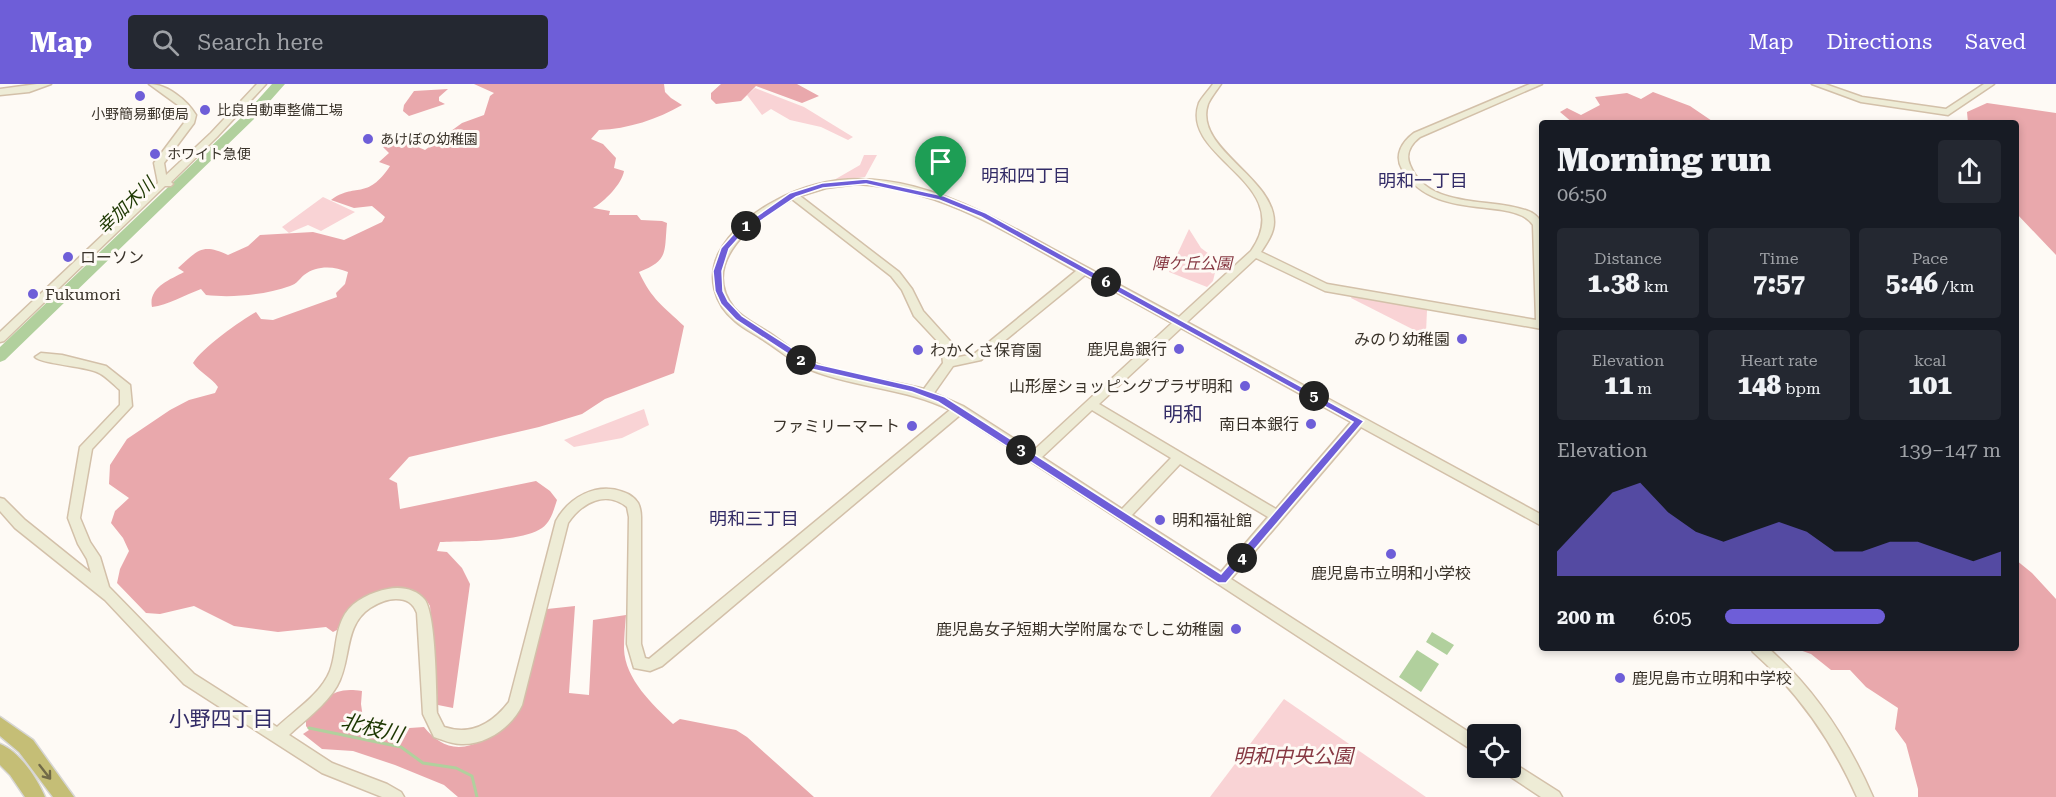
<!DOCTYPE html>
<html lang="en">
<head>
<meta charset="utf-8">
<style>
	:root { --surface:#171b24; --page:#242831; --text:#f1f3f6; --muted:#9ea1a6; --accent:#6e5ed8 }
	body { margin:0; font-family:"Roboto Serif","Noto Sans JP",serif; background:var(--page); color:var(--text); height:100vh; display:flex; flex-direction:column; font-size:22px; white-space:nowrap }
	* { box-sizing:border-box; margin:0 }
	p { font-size:20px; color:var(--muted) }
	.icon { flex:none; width:33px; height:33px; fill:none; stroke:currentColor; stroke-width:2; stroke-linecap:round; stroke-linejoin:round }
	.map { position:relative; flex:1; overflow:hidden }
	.side { position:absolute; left:1539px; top:36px; width:480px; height:531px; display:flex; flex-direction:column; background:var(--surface); border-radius:6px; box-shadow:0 3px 9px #0003 }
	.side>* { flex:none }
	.fabs { position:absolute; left:1467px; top:640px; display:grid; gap:12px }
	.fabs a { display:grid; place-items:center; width:54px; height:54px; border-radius:6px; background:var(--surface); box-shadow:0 3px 9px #0003; font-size:30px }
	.pin { position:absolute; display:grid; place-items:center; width:51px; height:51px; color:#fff; margin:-62px -26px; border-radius:50% 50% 50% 0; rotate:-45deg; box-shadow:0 0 6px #0007 }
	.pin .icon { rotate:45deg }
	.km { position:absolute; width:30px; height:30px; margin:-15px; border-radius:50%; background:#222; color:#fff; font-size:16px; line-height:30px; text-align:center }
	.round { display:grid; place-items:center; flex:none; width:63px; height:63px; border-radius:6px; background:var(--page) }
	.headline { display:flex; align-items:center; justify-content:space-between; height:102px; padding:0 18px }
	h1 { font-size:33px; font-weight:800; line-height:45px }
	.figures { display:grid; grid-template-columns:repeat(3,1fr); gap:9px; height:102px; padding:6px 18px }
	.figures div { display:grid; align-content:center; border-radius:6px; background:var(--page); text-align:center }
	.figures b { font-size:26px; font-weight:800 }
	.figures small { font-size:16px; font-weight:400 }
	.figures p { font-size:16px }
	.chart { height:168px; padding:12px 18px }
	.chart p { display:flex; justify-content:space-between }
	.chart svg { width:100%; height:108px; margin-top:6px; fill:var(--accent); opacity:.7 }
	ul { padding:0 18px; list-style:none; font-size:20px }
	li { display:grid; grid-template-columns:96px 72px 1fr; align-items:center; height:45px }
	li i { height:15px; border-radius:8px; background:var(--accent) }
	header { display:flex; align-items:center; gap:36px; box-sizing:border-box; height:84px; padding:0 30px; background:var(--accent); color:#fff }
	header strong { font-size:28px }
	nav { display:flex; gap:33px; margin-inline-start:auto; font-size:21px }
	.search { width:420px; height:54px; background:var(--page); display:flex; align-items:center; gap:15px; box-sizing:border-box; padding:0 21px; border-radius:6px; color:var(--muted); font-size:22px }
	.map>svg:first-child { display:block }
	.green { fill:#f9d3d5 }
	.forest { fill:#e9a8ac }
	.water { fill:#b1d09d }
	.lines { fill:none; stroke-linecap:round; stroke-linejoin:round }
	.stream { stroke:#b1d09d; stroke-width:3 }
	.river { fill:#b1d09d; fill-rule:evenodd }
	.secondary-casing { stroke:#d3c0a9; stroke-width:3 }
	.highway-casing { stroke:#d7d6d4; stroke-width:3 }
	.secondary { fill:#eeecd6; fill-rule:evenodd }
	.highway { fill:#c5be76; fill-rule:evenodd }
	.oneway { stroke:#716a48 }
	.route { fill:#6e5ed8; stroke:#fff; stroke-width:1.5; fill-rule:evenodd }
	.poi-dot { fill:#6e5ed8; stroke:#fefaf5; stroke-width:2 }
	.labels { text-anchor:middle; stroke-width:6; stroke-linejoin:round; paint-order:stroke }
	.far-poi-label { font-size:14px; fill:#393229; stroke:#fefaf5; text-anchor:start }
	.poi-label { font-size:16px; fill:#393229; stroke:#fefaf5; text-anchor:end }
	.park-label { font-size:16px; font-style:italic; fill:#873943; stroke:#fefaf5 }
	.neighbourhood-label { font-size:18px; fill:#332c67; stroke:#fefaf5 }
	.water-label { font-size:18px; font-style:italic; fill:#1c3701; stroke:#fefaf5 }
	.quarter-label { font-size:20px; fill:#332c67; stroke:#fefaf5 }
	.near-park-label { font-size:20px; font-style:italic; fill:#873943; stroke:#fefaf5 }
	.near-neighbourhood-label { font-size:21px; fill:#332c67; stroke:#fefaf5 }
	.near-water-label { font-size:21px; font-style:italic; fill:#1c3701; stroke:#fefaf5 }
</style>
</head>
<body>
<header>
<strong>Map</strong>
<div class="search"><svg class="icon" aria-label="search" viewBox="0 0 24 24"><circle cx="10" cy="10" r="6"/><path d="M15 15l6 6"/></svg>Search here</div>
<nav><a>Map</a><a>Directions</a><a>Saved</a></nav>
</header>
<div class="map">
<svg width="2056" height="713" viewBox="0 0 2056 713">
	<rect width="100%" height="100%" fill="#fefaf5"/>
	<g class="green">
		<polygon points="755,4 804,23 853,53 848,56 821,43 790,36 771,25 762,31 747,11"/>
		<polygon points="864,71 877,71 865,93 834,96 860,81"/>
		<polygon points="323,113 355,128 321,147 308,141 289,149 282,143"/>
		<polygon points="1189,145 1201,164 1213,173 1217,180 1213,197 1207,203 1169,188"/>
		<polygon points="1352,212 1424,224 1427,226 1426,249 1422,250 1351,214"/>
		<polygon points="644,325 649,341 622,354 574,363 564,356"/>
		<polygon points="1284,615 1426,713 1210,713"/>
	</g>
	<g class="forest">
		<path d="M 474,0 L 664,0 L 665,8 L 671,14 L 682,21 C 658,35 628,45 599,46 L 591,55 L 603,60 L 616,74 L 614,84 L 624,87 C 622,100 604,118 593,124 L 610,127 L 609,131 L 637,131 L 641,136 L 662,137 L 667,139 C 664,169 669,176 639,188 C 652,216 663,222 684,242 L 674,289 L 605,315 L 582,330 L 539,343 L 409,373 L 389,395 L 397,399 L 400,425 L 536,397 L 550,407 L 557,416 C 554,425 551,438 542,444 C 523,458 464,457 440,458 L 437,467 L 447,468 L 462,484 L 470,500 L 453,624 L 438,621 L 430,522 C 408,482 350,514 337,546 L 333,548 L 326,543 L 278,548 L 234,542 L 194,522 L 160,530 L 146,529 L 117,499 L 120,485 L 129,467 L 123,454 L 111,439 L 115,427 L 129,414 L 109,400 L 110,381 L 127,355 L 170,326 L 189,316 L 215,309 L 218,303 C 211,293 200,289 193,279 C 201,265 241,236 256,228 L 261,235 L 273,236 L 337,213 L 336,209 L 345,200 L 348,188 C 334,182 317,181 304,191 C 299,195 297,200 290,202 C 265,211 232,214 206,211 L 201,205 C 185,211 168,221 152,223 C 148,204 169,196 184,188 L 178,184 C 198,166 202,159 228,171 L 248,162 L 260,151 L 313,148 L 344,156 L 382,138 L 385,133 L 372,122 L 354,124 L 331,116 C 355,98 367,117 390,82 L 379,78 L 389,69 L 383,63 L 383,55 L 392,52 L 425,66 L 462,39 L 484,31 L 490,12 L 494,9 Z"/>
		<polygon points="721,0 797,0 819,12 802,19 756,2 741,17 716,20 711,15 711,9"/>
		<polygon points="448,5 439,13 439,17 445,20 409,32 403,27 404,21 414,7"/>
		<polygon points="1653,8 1690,22 1715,39 1573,39 1560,28 1567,24 1581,31 1600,21 1595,13 1627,9 1641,15"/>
		<polygon points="1987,19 2056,29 2056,171 2016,129 2016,39 1968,39 1967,28"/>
		<polygon points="2016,476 2032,489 2056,515 2056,713 1918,713 1918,705 1906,660 1895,645 1898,624 1866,603 1850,586 1831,586 1811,570 1794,564 2016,564"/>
		<path d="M 575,522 L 569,609 L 589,611 L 593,536 L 626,531 C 625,542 624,554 624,565 C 625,595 653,621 673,640 L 680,635 L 736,646 L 747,653 L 814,713 L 458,713 L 444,701 L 395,681 L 353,667 L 322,665 L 303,650 L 309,646 L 306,642 L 306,634 C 326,615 332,602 362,607 L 361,620 L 364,641 L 395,645 L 424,643 C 436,658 451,667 471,661 C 515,648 522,623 532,583 C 537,564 542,545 547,525 Z"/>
	</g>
	<g class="water">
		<polygon points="1432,548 1454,561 1447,571 1426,558"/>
		<polygon points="1417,566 1439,580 1421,608 1399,593"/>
	</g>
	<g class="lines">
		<polyline class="stream" points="309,644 401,663 423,679 456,684 472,692 477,713"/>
		<polygon class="river" points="272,0 285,0 254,35 5,276 0,278 0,263 246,29"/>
		<g class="secondary-casing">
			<g id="secondary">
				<polygon points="37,0 51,0 29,8 0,11 0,5"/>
				<path d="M 149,0 C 167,0 187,16 196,31 L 194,39 L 164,79 L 166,91 L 211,49 L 257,0 L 266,0 L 217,53 L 171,98 L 173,100 L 171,102 L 165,102 L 4,257 L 0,258 L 0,248 L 158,99 L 154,79 L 184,39 L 186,31 L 182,24 Z"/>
				<path d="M 1213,0 L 1221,0 C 1217,6 1211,13 1208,20 C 1193,64 1274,93 1274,138 C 1274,149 1267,159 1261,168 L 1327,200 L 1536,236 L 1533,141 C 1514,111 1434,140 1402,85 C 1394,71 1402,58 1414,49 L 1530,0 L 1542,0 L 1420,53 C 1411,60 1405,70 1410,81 C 1428,126 1491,113 1528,127 C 1534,129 1538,133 1542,139 L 1542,245 L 1325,207 L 1256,174 L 1187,238 L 1542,431 L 1542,442 L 1361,343 L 1231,495 L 1478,654 L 1478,670 L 960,331 L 662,582 L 650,587 L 634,584 L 627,560 L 629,433 L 627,423 C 606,406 582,418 568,439 L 522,621 C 512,643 486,661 461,660 C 452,660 443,656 434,653 L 423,630 L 417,529 C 413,519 407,515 396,515 C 386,515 378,519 370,524 C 343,542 352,576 337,602 C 326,621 305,636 289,651 L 332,679 L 387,700 L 401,708 L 404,713 L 382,713 L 322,689 L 184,600 L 105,516 L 15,444 L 0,427 L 0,414 L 4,415 L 25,436 L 91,489 L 87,475 L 78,460 L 68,434 L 80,363 L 120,321 L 120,306 C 113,300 105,291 97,288 C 83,282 42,280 35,273 L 41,269 L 62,271 L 106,282 L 130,301 L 132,322 L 92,365 L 80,434 L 90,458 L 100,473 L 109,503 L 194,590 L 277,643 C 294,627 321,610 330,587 C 337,569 334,548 345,530 C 354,516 372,508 388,505 C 400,502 417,505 425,516 C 436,533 436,606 437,629 L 444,643 C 471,652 492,640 509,618 L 556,437 C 569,413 597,398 623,408 C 629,410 635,414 638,419 C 640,423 641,429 641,433 L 641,560 L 645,574 L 649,575 L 950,326 C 906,304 856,304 811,286 C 793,279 778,265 762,255 C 753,249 743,244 735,237 C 714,220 707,193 719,169 C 730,147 754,128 775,117 C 870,64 966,118 1051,164 C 1094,187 1136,210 1179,233 L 1251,167 C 1299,99 1179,74 1199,19 C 1202,13 1209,6 1213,0 ZM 857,100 C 939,104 1007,148 1076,187 L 983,263 L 974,270 L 954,274 L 950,257 L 923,227 L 912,205 L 899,188 L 800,112 L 826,104 ZM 792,115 L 891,192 L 902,206 L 914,232 L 941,261 L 943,279 L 924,305 C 890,296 855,293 822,282 C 803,275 787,261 771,250 C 759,242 743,235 734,224 C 698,178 756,135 792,115 ZM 1085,191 L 1172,239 L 1033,367 L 963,322 L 934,309 L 953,282 L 981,276 ZM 1181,244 L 1351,338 L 1276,425 L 1099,320 ZM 1092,326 L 1171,374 L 1122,425 L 1042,373 ZM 1180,380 L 1268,433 L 1221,488 L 1132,431 Z"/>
				<polygon points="1812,0 1825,0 1862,13 1946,25 1984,0 1994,0 1948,31 1861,18"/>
				<path d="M 1751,564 L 1768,564 C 1815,605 1848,656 1873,713 L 1857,713 C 1832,657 1799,609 1753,568 Z"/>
				<polygon points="1510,677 1559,708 1562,713 1541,713 1505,689 1503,684 1510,684"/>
			</g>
		</g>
		<g class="highway-casing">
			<g id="highway">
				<polygon points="0,633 33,656 74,713 53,713 19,668 0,652"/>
				<path d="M 0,660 C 20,668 37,694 45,713 L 25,713 L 10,691 L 0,681 Z"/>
			</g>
		</g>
		<use href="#secondary" class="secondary"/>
		<use href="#highway" class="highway"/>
	</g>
	<defs><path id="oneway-shaft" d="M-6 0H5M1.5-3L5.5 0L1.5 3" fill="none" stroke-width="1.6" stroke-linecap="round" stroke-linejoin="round" transform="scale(1.5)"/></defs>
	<use class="oneway" href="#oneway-shaft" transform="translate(45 688) rotate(52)"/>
	<path class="route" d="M 866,95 L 944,112 L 986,129 L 1364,337 L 1226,499 L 1218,499 L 938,318 L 912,308 L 811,285 L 736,236 L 721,220 L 715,207 L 713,187 L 721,164 L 738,145 L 790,109 L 822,99 ZM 866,100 L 939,116 L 981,133 L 1353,338 L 1221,490 L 945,313 L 913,302 L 817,280 L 742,232 L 728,217 L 723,207 L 722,187 L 729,165 L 744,148 L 796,113 L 823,104 Z"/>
	<g class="poi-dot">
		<circle cx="140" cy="12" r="6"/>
		<circle cx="205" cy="26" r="6"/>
		<circle cx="368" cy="55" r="6"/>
		<circle cx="155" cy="70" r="6"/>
		<circle cx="68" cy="173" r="6"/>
		<circle cx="33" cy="210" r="6"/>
		<circle cx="1462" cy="255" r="6"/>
		<circle cx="1179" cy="265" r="6"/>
		<circle cx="918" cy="266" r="6"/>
		<circle cx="1245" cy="302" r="6"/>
		<circle cx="1311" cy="340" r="6"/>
		<circle cx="912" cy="342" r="6"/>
		<circle cx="1160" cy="436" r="6"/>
		<circle cx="1391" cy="470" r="6"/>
		<circle cx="1236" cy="545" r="6"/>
		<circle cx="1620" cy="594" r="6"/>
	</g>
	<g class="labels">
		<g class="far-poi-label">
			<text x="217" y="31">比良自動車整備工場</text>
			<text x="140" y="35" text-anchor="middle">小野簡易郵便局</text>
			<text x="380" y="60">あけぼの幼稚園</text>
			<text x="167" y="75">ホワイト急便</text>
		</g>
		<g class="poi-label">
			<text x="80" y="179" text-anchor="start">ローソン</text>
			<text x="45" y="216" text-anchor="start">Fukumori</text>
			<text x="1450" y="261">みのり幼稚園</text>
			<text x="1167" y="271">鹿児島銀行</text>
			<text x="930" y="272" text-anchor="start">わかくさ保育園</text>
			<text x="1233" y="308">山形屋ショッピングプラザ明和</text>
			<text x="1299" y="346">南日本銀行</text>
			<text x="900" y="348">ファミリーマート</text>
			<text x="1172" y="442" text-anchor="start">明和福祉館</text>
			<text x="1391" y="495" text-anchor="middle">鹿児島市立明和小学校</text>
			<text x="1224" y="551">鹿児島女子短期大学附属なでしこ幼稚園</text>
			<text x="1632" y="600" text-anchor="start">鹿児島市立明和中学校</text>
		</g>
		<g class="park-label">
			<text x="1192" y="185">陣ケ丘公園</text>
		</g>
		<g class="neighbourhood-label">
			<text x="1026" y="98">明和四丁目</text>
			<text x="1423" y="103">明和一丁目</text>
			<text x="754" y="441">明和三丁目</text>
		</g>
		<g class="water-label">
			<text transform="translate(126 122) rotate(-44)" y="6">幸加木川</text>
		</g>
		<g class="quarter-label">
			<text x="1183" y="337">明和</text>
		</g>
		<g class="near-park-label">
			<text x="1293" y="679">明和中央公園</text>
		</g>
		<g class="near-neighbourhood-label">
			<text x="221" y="642">小野四丁目</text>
		</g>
		<g class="near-water-label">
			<text transform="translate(372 644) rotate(14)" y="7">北枝川</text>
		</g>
	</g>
</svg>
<div class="fabs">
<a><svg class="icon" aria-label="locate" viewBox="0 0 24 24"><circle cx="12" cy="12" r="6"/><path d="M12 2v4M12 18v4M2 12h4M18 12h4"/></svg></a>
</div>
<div class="pin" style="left:941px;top:114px;background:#1e9e55"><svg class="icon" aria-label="arrive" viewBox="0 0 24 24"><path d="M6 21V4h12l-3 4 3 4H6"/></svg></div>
<b class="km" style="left:746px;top:142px">1</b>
<b class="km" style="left:801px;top:276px">2</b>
<b class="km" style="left:1021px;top:366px">3</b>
<b class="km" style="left:1242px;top:474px">4</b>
<b class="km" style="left:1314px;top:312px">5</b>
<b class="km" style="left:1106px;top:198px">6</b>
<section class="side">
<div class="headline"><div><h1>Morning run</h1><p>06:50</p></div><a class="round"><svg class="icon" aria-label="share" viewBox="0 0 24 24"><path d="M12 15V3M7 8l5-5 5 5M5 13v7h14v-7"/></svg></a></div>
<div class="figures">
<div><p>Distance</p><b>1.38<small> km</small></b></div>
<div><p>Time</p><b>7:57</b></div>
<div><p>Pace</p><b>5:46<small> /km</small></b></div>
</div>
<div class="figures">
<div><p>Elevation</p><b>11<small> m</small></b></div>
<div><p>Heart rate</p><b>148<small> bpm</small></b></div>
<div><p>kcal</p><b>101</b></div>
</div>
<div class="chart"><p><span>Elevation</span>139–147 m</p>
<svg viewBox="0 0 160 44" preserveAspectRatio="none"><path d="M0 44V34L10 22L20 10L30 6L40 18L50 26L60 30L70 26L80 22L90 26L100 34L110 34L120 30L130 30L140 34L150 38L160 34V44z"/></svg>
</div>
<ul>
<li><b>200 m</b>6:05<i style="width:58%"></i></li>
</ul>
</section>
</div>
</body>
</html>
